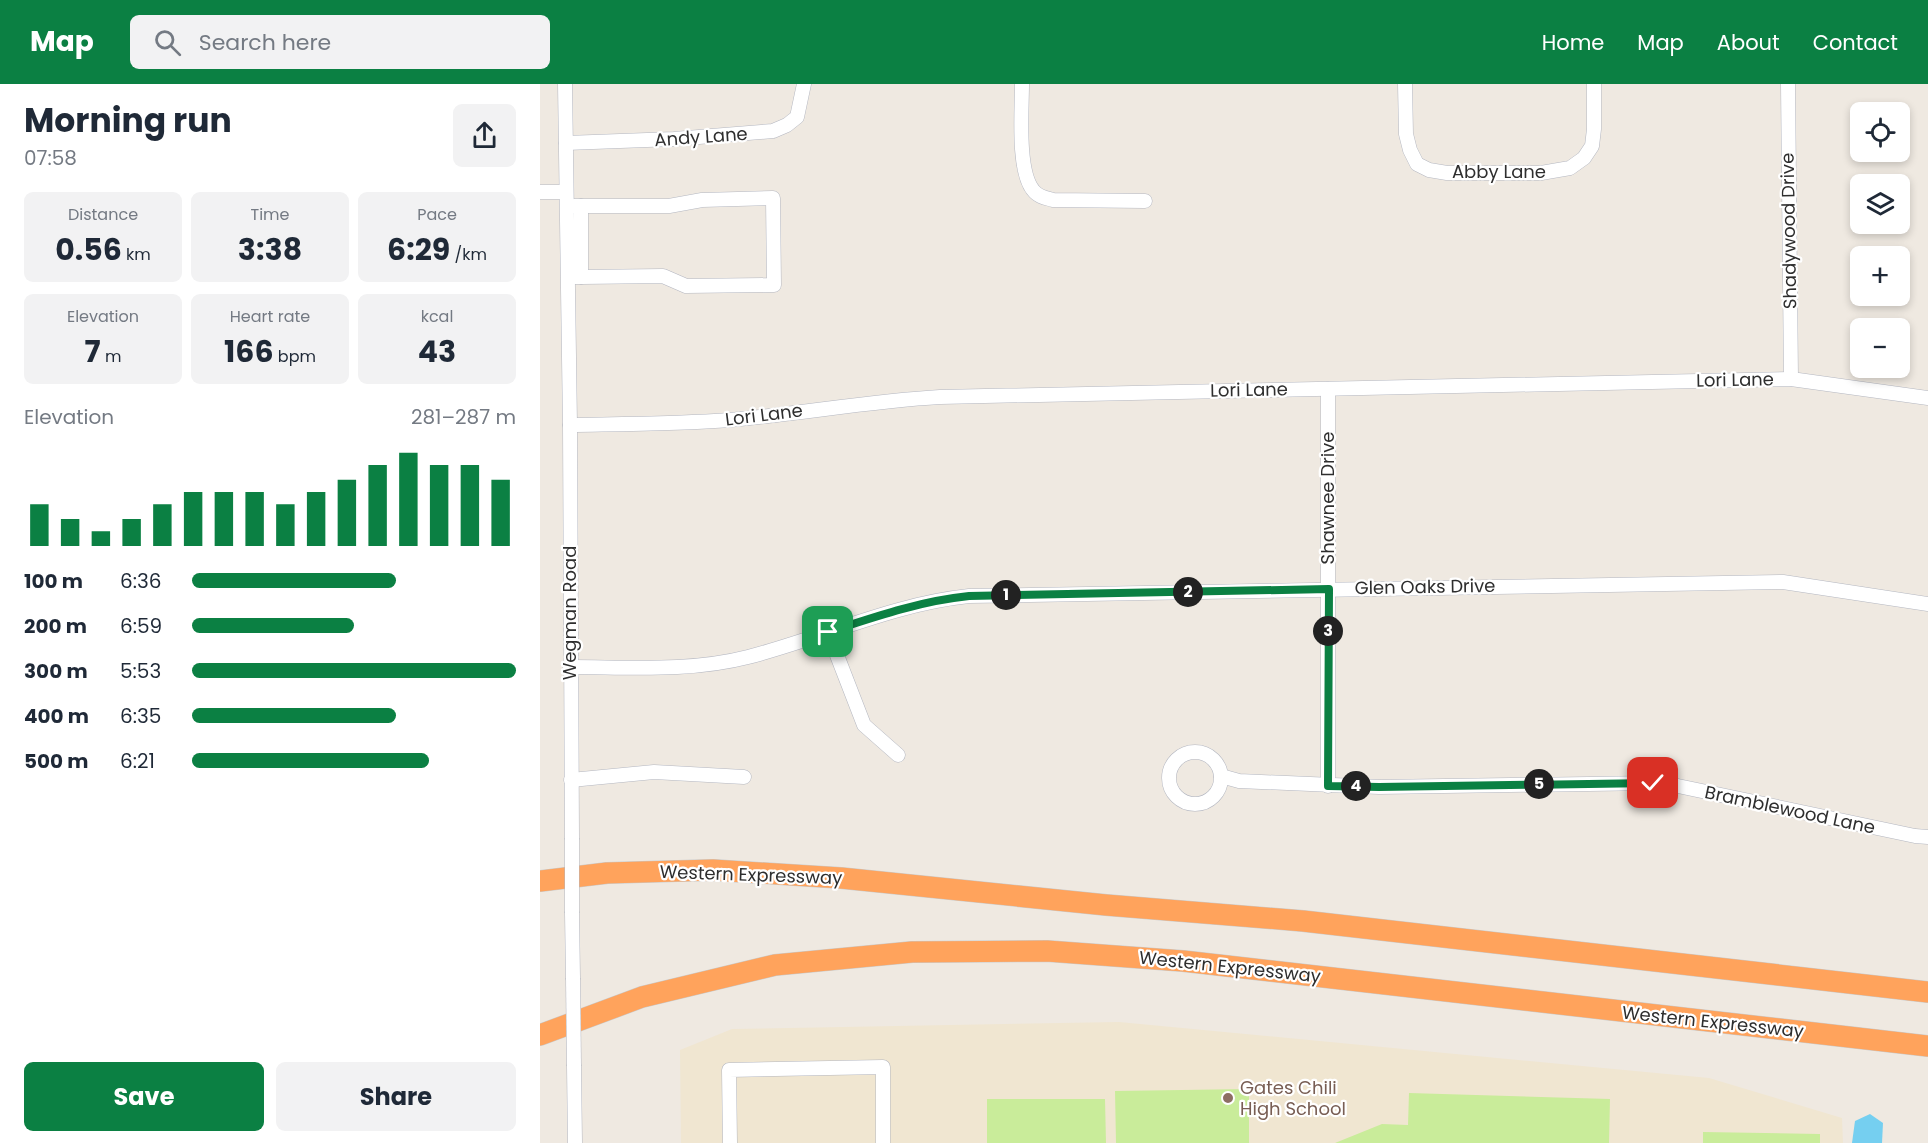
<!DOCTYPE html>
<html lang="en">
<head>
<meta charset="utf-8">
<style>
	:root { --surface:#fff; --page:#f2f2f3; --text:#1f2937; --muted:#747a83; --accent:#0b8043 }
	body { margin:0; font-family:Poppins,sans-serif; background:var(--page); color:var(--text); height:100vh; display:flex; flex-direction:column; font-size:22px; white-space:nowrap }
	* { box-sizing:border-box; margin:0 }
	p { font-size:20px; color:var(--muted) }
	.icon { flex:none; width:33px; height:33px; fill:none; stroke:currentColor; stroke-width:2; stroke-linecap:round; stroke-linejoin:round }
	.map { position:relative; flex:1; overflow:hidden }
	.panel { display:flex; flex-direction:column; background:var(--surface); width:540px }
	.panel>* { flex:none }
	.controls { position:absolute; left:1310px; top:18px; display:grid; gap:12px }
	.controls a { display:grid; place-items:center; width:60px; height:60px; border-radius:9px; background:var(--surface); box-shadow:0 3px 9px #0003; font-size:30px }
	.pin { position:absolute; display:grid; place-items:center; width:51px; height:51px; color:#fff; margin:-26px; border-radius:12px; box-shadow:0 3px 9px #0006 }
	.km { position:absolute; width:30px; height:30px; margin:-15px; border-radius:50%; background:#222; color:#fff; font-size:16px; line-height:30px; text-align:center }
	.round { display:grid; place-items:center; flex:none; width:63px; height:63px; border-radius:9px; background:var(--page) }
	.summary { display:flex; align-items:center; justify-content:space-between; height:102px; padding:0 24px }
	h1 { font-size:33px; font-weight:700; line-height:45px }
	.figures { display:grid; grid-template-columns:repeat(3,1fr); gap:9px; height:102px; padding:6px 24px }
	.figures div { display:grid; align-content:center; border-radius:9px; background:var(--page); text-align:center }
	.figures b { font-size:30px; font-weight:700 }
	.figures small { font-size:16px; font-weight:400 }
	.figures p { font-size:16px }
	.chart { height:168px; padding:12px 24px }
	.chart p { display:flex; justify-content:space-between }
	.chart svg { width:100%; height:108px; margin-top:6px; stroke:var(--accent); stroke-width:6 }
	.cta { display:flex; gap:12px; margin-top:auto; padding:12px 24px }
	.cta a { flex:1; height:69px; border-radius:9px; background:var(--accent); color:#fff; font-size:24px; font-weight:700; line-height:69px; text-align:center }
	.cta a+a { background:var(--page); color:var(--text) }
	ul { padding:0 24px; list-style:none; font-size:20px }
	li { display:grid; grid-template-columns:96px 72px 1fr; align-items:center; height:45px }
	li i { height:15px; border-radius:8px; background:var(--accent) }
	header { display:flex; align-items:center; gap:36px; box-sizing:border-box; height:84px; padding:0 30px; background:var(--accent); color:#fff }
	header strong { font-size:28px }
	nav { display:flex; gap:33px; margin-inline-start:auto; font-size:21px }
	.search { width:420px; height:54px; background:var(--page); display:flex; align-items:center; gap:15px; box-sizing:border-box; padding:0 21px; border-radius:9px; color:var(--muted); font-size:22px }
	main { display:flex; flex:1; min-height:0 }
	.map>svg:first-child { display:block }
	.education { fill:#f0e6d1 }
	.pitch { fill:#c9ec9a }
	.water { fill:#75cff0 }
	.lines { fill:none; stroke-linecap:round; stroke-linejoin:round }
	.minor-casing { stroke:#b4b7c1; stroke-width:15 }
	.highway-casing { stroke:#c9c9c9; stroke-width:22 }
	.minor { stroke:#fff; stroke-width:14 }
	.highway { stroke:#ffa35c; stroke-width:21 }
	.minor-bridge-casing { stroke:#b4b7c1; stroke-width:15; stroke-linecap:butt }
	.minor-bridge { stroke:#fff; stroke-width:14 }
	.route-casing { stroke:#fff; stroke-width:12 }
	.route { stroke:#0b8043; stroke-width:8 }
	.education-dot { fill:#8d6e63; stroke:#fff; stroke-width:2 }
	.labels { text-anchor:middle; stroke-width:4.5; stroke-linejoin:round; paint-order:stroke }
	.street-label { font-size:18px; fill:#2e2e2e; stroke:#fff }
	.education-label { font-size:18px; fill:#785e54; stroke:#fff; text-anchor:start }
</style>
</head>
<body>
<header>
<strong>Map</strong>
<div class="search"><svg class="icon" aria-label="search" viewBox="0 0 24 24"><circle cx="10" cy="10" r="6"/><path d="M15 15l6 6"/></svg>Search here</div>
<nav><a>Home</a><a>Map</a><a>About</a><a>Contact</a></nav>
</header>
<main>
<section class="panel">
<div class="summary"><div><h1>Morning run</h1><p>07:58</p></div><a class="round"><svg class="icon" aria-label="share" viewBox="0 0 24 24"><path d="M12 15V3M7 8l5-5 5 5M5 13v7h14v-7"/></svg></a></div>
<div class="figures">
<div><p>Distance</p><b>0.56<small> km</small></b></div>
<div><p>Time</p><b>3:38</b></div>
<div><p>Pace</p><b>6:29<small> /km</small></b></div>
</div>
<div class="figures">
<div><p>Elevation</p><b>7<small> m</small></b></div>
<div><p>Heart rate</p><b>166<small> bpm</small></b></div>
<div><p>kcal</p><b>43</b></div>
</div>
<div class="chart"><p><span>Elevation</span>281–287 m</p>
<svg viewBox="0 0 160 44" preserveAspectRatio="none"><path d="M5 44V27M15 44V33M25 44V38M35 44V33M45 44V27M55 44V22M65 44V22M75 44V22M85 44V27M95 44V22M105 44V17M115 44V11M125 44V6M135 44V11M145 44V11M155 44V17"/></svg>
</div>
<ul>
<li><b>100 m</b>6:36<i style="width:63%"></i></li>
<li><b>200 m</b>6:59<i style="width:50%"></i></li>
<li><b>300 m</b>5:53<i style="width:100%"></i></li>
<li><b>400 m</b>6:35<i style="width:63%"></i></li>
<li><b>500 m</b>6:21<i style="width:73%"></i></li>
</ul>
<div class="cta"><a>Save</a><a>Share</a></div>
</section>
<div class="map">
<svg width="1388" height="1059" viewBox="0 0 1388 1059">
	<rect width="100%" height="100%" fill="#efe9e1"/>
	<polygon class="education" points="579,938 1169,994 1302,1034 1303,1059 141,1059 140,966 192,945"/>
	<g class="pitch">
		<polygon points="709,1005 709,1059 576,1059 575,1007"/>
		<polygon points="869,1009 1070,1015 1069,1059 795,1059 842,1040 868,1041"/>
		<polygon points="447,1015 565,1015 566,1059 447,1059"/>
		<polygon points="1163,1048 1280,1050 1280,1059 1163,1059"/>
	</g>
	<polygon class="water" points="1330,1030 1343,1039 1342,1059 1312,1059 1315,1037"/>
	<g class="lines">
		<g class="minor-casing">
			<g id="minor">
				<polyline points="25,0 30,341 32,754"/>
				<path d="M 482,0 C 482,26 477,86 493,106 C 498,113 506,114 513,116 L 605,117"/>
				<polyline points="865,0 866,50 870,66 877,80 889,86 907,89 1001,89 1030,84 1044,74 1052,62 1054,45 1054,0"/>
				<polyline points="1248,0 1251,295"/>
				<polyline points="26,59 134,55 233,47 247,41 257,33 264,0"/>
				<polyline points="0,108 25,108"/>
				<polyline points="33,193 41,193 41,122 34,122"/>
				<polyline points="41,193 123,192 146,202 234,201 233,114 162,116 129,122 41,122"/>
				<polyline points="788,305 788,702"/>
				<path d="M 30,341 C 83,340 137,340 190,336 C 260,330 329,317 400,313 L 1251,295 L 1388,314"/>
				<polyline points="288,548 324,641 358,671"/>
				<path d="M 30,583 C 89,583 150,588 208,573 C 282,554 352,520 429,512 L 1243,498 L 1388,520"/>
				<circle cx="655" cy="694" r="26"/>
				<polyline points="681,692 699,697 839,703 1113,699 1138,702 1375,752 1388,753"/>
				<polyline points="31,696 114,688 204,693"/>
				<polyline points="32,829 33,894"/>
				<polyline points="34,982 35,1059"/>
				<polyline points="190,1059 189,986 343,983 343,1059"/>
			</g>
		</g>
		<g class="highway-casing">
			<g id="highway">
				<polyline points="0,797 67,789 173,786 301,794 566,821 763,837 1388,908"/>
				<polyline points="0,951 102,913 235,881 372,868 507,867 643,877 1388,962"/>
			</g>
		</g>
		<use href="#minor" class="minor"/>
		<use href="#highway" class="highway"/>
		<g class="minor-bridge-casing">
			<g id="minor-bridge">
				<polyline points="32,754 32,829"/>
				<polyline points="33,894 34,982"/>
			</g>
		</g>
		<use href="#minor-bridge" class="minor-bridge"/>
	</g>
	<g class="lines">
		<g class="route-casing">
			<path id="route" d="M 288,548 C 334,533 380,517 429,512 L 789,505 L 788,702 L 839,703 L 1113,699"/>
		</g>
		<use href="#route" class="route"/>
	</g>
	<circle class="education-dot" cx="688" cy="1014" r="6"/>
	<g class="labels">
		<g class="street-label">
			<text transform="translate(161 53) rotate(-4)" y="6">Andy Lane</text>
			<text x="959" y="94">Abby Lane</text>
			<text transform="translate(1249 147) rotate(-91)" y="6">Shadywood Drive</text>
			<text transform="translate(1195 296) rotate(-1)" y="6">Lori Lane</text>
			<text transform="translate(709 306) rotate(-1)" y="6">Lori Lane</text>
			<text transform="translate(224 331) rotate(-7)" y="6">Lori Lane</text>
			<text transform="translate(788 414) rotate(-90)" y="6">Shawnee Drive</text>
			<text transform="translate(885 503) rotate(-1)" y="6">Glen Oaks Drive</text>
			<text transform="translate(30 529) rotate(-90)" y="6">Wegman Road</text>
			<text transform="translate(1250 726) rotate(12)" y="6">Bramblewood Lane</text>
			<text transform="translate(211 791) rotate(2)" y="6">Western Expressway</text>
			<text transform="translate(690 883) rotate(6)" y="6">Western Expressway</text>
			<text transform="translate(1173 938) rotate(6)" y="6">Western Expressway</text>
		</g>
		<g class="education-label">
			<text x="700" y="1010">Gates Chili<tspan x="700" dy="21">High School</tspan></text>
		</g>
	</g>
</svg>
<div class="controls">
<a><svg class="icon" aria-label="locate" viewBox="0 0 24 24"><circle cx="12" cy="12" r="6"/><path d="M12 2v4M12 18v4M2 12h4M18 12h4"/></svg></a>
<a><svg class="icon" aria-label="layers" viewBox="0 0 24 24"><path d="M12 4l9 5-9 5-9-5zM3 14l9 5 9-5"/></svg></a>
<a>+</a>
<a>−</a>
</div>
<div class="pin" style="left:288px;top:548px;background:#1e9e55"><svg class="icon" aria-label="arrive" viewBox="0 0 24 24"><path d="M6 21V4h12l-3 4 3 4H6"/></svg></div>
<div class="pin" style="left:1113px;top:699px;background:#d93025"><svg class="icon" aria-label="check" viewBox="0 0 24 24"><path d="M5 12l5 5 9-10"/></svg></div>
<b class="km" style="left:466px;top:511px">1</b>
<b class="km" style="left:648px;top:508px">2</b>
<b class="km" style="left:788px;top:547px">3</b>
<b class="km" style="left:816px;top:702px">4</b>
<b class="km" style="left:999px;top:700px">5</b>
</div>
</main>
</body>
</html>
